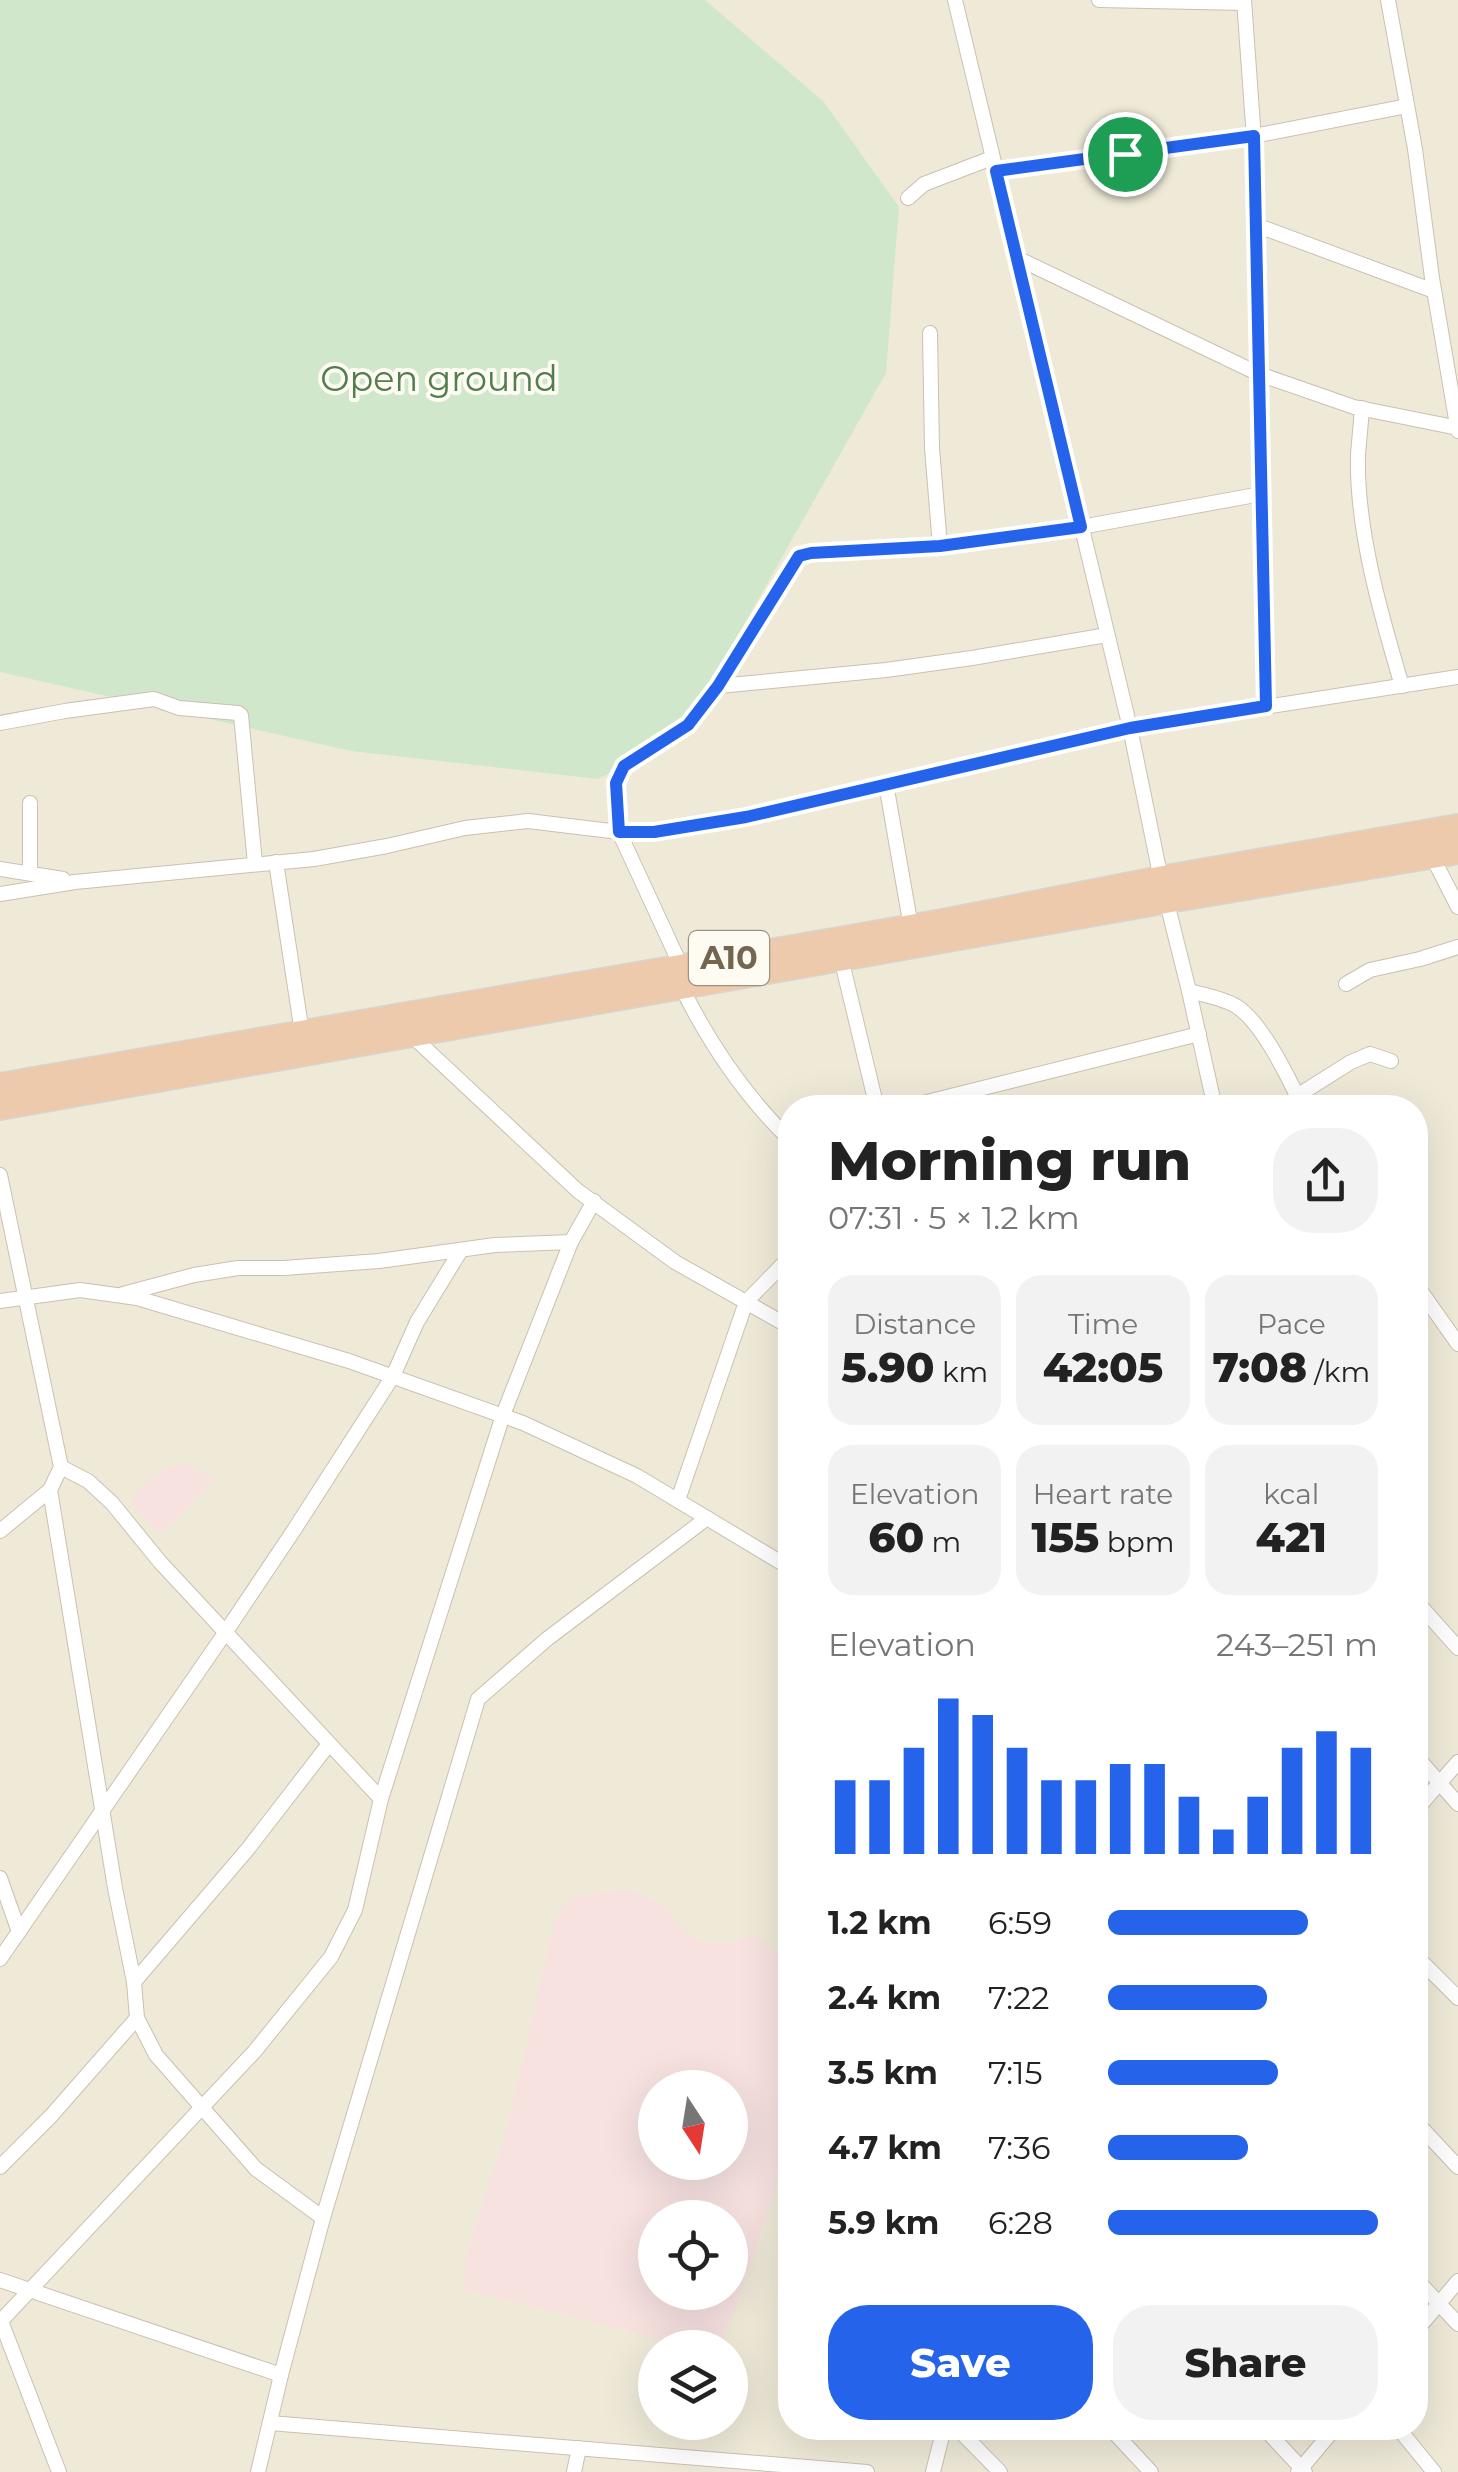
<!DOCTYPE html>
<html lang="en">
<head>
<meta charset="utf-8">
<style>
	:root { --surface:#fff; --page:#f2f2f2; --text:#222; --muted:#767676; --accent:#2563eb }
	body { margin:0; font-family:Montserrat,sans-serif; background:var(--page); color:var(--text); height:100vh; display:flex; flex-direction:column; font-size:38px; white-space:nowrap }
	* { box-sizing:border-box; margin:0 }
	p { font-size:32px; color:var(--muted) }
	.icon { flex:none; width:55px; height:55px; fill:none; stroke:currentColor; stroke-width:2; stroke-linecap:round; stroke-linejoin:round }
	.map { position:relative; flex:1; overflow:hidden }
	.drawer { position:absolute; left:778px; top:1095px; width:650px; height:1345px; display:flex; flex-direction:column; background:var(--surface); border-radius:40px; box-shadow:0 10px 40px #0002 }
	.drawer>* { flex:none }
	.needle { width:65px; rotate:168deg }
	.fabs { position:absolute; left:638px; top:2070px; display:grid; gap:20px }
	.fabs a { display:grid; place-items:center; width:110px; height:110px; border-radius:50%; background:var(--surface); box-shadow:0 10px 40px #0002; font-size:50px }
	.pin { position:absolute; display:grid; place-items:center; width:85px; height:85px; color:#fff; margin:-42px; border:5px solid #fff; border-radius:50%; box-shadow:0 2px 10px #0007 }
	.round { display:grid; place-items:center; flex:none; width:105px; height:105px; border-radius:40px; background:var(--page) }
	.headline { display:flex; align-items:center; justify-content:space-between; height:170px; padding:0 50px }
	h1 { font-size:55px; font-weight:800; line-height:75px }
	.figures { display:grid; grid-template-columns:repeat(3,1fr); gap:15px; height:170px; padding:10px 50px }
	.figures div { display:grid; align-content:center; border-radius:25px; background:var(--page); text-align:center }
	.figures b { font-size:42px; font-weight:800 }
	.figures small { font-size:28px; font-weight:400 }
	.figures p { font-size:28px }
	.chart { height:280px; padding:20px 50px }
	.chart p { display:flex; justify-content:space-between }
	.chart svg { width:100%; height:180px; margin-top:10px; stroke:var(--accent); stroke-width:6 }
	.primary-button { display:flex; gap:20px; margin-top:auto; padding:20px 50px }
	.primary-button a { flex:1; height:115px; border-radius:40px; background:var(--accent); color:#fff; font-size:40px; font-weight:800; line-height:115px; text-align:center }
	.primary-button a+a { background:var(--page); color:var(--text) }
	ul { padding:0 50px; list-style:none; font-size:32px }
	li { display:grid; grid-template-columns:160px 120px 1fr; align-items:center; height:75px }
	li i { height:25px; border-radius:12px; background:var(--accent) }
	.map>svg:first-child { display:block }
	.residential { fill:#efead8; fill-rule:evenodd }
	.medical { fill:#f7e2e0; fill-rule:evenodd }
	.green { fill:#d1e7cc }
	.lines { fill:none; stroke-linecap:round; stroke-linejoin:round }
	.street-casing { stroke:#cac0b0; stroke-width:16 }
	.highway-casing { stroke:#d8d4ce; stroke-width:28 }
	.street { stroke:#fff; stroke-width:14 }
	.highway { stroke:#edcaab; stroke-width:25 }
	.route-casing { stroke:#fff; stroke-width:20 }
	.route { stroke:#2563eb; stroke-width:12 }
	.labels { text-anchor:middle; stroke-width:8; stroke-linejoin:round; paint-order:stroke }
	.shield { fill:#fdfbf2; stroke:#9d9281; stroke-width:2.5 }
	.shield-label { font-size:32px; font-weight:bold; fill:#746551 }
	.park-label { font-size:35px; fill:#527d4e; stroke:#fdfbf2 }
</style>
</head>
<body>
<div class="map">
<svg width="1458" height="2472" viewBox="0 0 1458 2472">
	<rect width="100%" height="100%" fill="#fbf8ec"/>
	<path class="residential" d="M 0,0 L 1458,0 L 1458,2472 L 0,2472 ZM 790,1108 L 1415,1108 L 1415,2428 L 790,2428 ZM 655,2088 L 730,2088 L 730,2162 L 655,2162 ZM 655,2218 L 730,2218 L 730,2292 L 655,2292 ZM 655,2348 L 730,2348 L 730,2422 L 655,2422 Z"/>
	<g class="medical">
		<polygon points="180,1464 189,1465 214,1480 162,1534 139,1514 132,1501 133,1495 162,1471"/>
		<path d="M 630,1890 L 666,1906 L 682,1931 L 700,1941 L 723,1944 L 756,1935 L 790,1965 L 790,2141 L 742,2291 L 719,2347 L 691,2347 L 464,2289 L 467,2251 L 506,2132 L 556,1917 L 572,1896 ZM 655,2088 L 730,2088 L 730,2162 L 655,2162 ZM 655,2218 L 730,2218 L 730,2292 L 655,2292 Z"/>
	</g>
	<polygon class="green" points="0,0 705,0 824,102 899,207 886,373 680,738 598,779 351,751 0,672"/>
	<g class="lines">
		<g class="street-casing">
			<g id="street">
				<polyline points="955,0 1130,728 1161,879 1189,991 1215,1108"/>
				<polyline points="1099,0 1244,3"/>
				<polyline points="1244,0 1255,153 1266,707"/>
				<polyline points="1388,0 1415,149 1432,278 1458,431"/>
				<polyline points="996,171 1254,136 1407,106"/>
				<polyline points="908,198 924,184 992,158"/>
				<polyline points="1256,225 1434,291"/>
				<polyline points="1017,258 1259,374 1354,407 1458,428"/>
				<polyline points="930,333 932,448 940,546"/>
				<path d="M 1362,408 C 1361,424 1359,440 1358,455 C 1356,529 1381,615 1402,686"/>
				<polyline points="719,686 886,670 972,658 1107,635"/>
				<polyline points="0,723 65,711 154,699 179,708 238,713 241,715 255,864"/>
				<polyline points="886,784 911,927"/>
				<polyline points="1432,856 1458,907"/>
				<polyline points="276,862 302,1033"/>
				<polyline points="0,869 63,879"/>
				<polyline points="30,872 30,803"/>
				<polyline points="0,894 75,882 314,859 387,846 465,828 528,821 619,832 654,831 746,817 1130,728 1458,677"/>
				<polyline points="841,958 877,1108"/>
				<polyline points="681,966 619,832 616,783 623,766 688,725 719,686 799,556 940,546 1081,527 1261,494"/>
				<polyline points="1346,984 1370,970 1420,959 1458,947"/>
				<path d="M 681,986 C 709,1043 745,1096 790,1140"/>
				<path d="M 1189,991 C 1204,995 1223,998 1236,1006 C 1263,1023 1289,1079 1303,1108"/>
				<polyline points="409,1033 578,1191 675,1262 790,1327"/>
				<polyline points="1297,1096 1351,1062 1370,1054 1391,1061"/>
				<polyline points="903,1108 1199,1034"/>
				<polyline points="0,1175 61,1467 50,1490 0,1531"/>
				<polyline points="1415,1283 1458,1344"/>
				<polyline points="123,1294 194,1275 238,1268 284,1268 379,1261 495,1245 571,1242 594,1201"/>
				<polyline points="0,1301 80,1290 137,1298 349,1361 523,1423 637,1476 790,1568"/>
				<polyline points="61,1467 88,1481 112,1503 160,1562 381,1799"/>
				<polyline points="50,1490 115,1888 134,1982 137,2018 156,2055 256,2169 323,2218"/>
				<polyline points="678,1500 746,1302 790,1257"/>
				<polyline points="1415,1600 1458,1648"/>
				<polyline points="1415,1755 1458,1804"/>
				<polyline points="1415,1811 1458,1762"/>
				<polyline points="0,1878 19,1932"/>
				<polyline points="1415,1955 1458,1998"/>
				<polyline points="0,1959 225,1633 296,1527 393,1376 417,1322 461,1250"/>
				<polyline points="134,1982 247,1850 329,1744"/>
				<polyline points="1415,2121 1458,2167"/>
				<polyline points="0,2167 51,2116 137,2018"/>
				<polyline points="1415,2278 1458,2324"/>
				<polyline points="0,2280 281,2375"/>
				<polyline points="1,2321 59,2472"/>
				<polyline points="0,2322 254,2052 331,1957 355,1910 381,1799 503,1415 571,1242"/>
				<polyline points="1415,2332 1458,2281"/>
				<polyline points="270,2423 867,2472"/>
				<polyline points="957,2428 1000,2472"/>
				<polyline points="1110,2428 1151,2472"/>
				<polyline points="1264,2428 1305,2472"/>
				<polyline points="1398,2428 1434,2472"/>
				<polyline points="258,2472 281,2375 323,2218 478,1699 547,1639 707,1518"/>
				<polyline points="574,2472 579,2448"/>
				<polyline points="933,2472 944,2428"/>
				<polyline points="1298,2472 1335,2428"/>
			</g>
		</g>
		<g class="highway-casing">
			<g id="highway">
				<polyline points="0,1086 948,921 1161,879 1458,827"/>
				<polyline points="0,1107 1168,900 1458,851"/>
			</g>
		</g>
		<use href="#street" class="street"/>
		<use href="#highway" class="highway"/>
	</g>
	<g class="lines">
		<g class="route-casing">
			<polygon id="route" points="1254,136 1266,706 1130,728 746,817 654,832 619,832 616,783 624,766 688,725 718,686 799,556 811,553 940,546 1081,527 996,171"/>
		</g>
		<use href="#route" class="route"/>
	</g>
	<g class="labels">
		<rect class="shield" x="689" y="931" width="80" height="54" rx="8"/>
		<g class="shield-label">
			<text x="729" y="969">A10</text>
		</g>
		<g class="park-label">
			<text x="439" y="391">Open ground</text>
		</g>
	</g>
</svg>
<div class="fabs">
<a><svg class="needle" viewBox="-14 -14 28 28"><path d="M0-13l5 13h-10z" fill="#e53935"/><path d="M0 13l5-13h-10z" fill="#767676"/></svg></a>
<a><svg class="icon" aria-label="locate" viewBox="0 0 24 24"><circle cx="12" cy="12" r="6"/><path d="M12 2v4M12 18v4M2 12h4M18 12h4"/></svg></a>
<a><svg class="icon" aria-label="layers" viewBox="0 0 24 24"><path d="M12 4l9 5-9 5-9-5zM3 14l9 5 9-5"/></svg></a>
</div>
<div class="pin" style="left:1125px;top:154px;background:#1e9e55"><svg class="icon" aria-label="arrive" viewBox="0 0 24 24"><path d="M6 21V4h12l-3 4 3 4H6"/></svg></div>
<section class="drawer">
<div class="headline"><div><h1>Morning run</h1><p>07:31 · 5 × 1.2 km</p></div><a class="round"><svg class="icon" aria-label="share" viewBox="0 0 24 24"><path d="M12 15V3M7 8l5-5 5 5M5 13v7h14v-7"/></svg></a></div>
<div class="figures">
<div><p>Distance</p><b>5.90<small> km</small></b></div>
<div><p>Time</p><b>42:05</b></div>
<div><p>Pace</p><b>7:08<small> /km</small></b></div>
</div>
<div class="figures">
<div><p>Elevation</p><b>60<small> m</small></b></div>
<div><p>Heart rate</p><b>155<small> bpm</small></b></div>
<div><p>kcal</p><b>421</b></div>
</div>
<div class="chart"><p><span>Elevation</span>243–251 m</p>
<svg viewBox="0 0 160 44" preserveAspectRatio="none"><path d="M5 44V26M15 44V26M25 44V18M35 44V6M45 44V10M55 44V18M65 44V26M75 44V26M85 44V22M95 44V22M105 44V30M115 44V38M125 44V30M135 44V18M145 44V14M155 44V18"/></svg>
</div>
<ul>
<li><b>1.2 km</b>6:59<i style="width:74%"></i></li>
<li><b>2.4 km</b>7:22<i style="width:59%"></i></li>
<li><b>3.5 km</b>7:15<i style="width:63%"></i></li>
<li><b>4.7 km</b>7:36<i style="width:52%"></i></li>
<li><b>5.9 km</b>6:28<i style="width:100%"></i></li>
</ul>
<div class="primary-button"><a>Save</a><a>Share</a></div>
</section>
</div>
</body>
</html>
